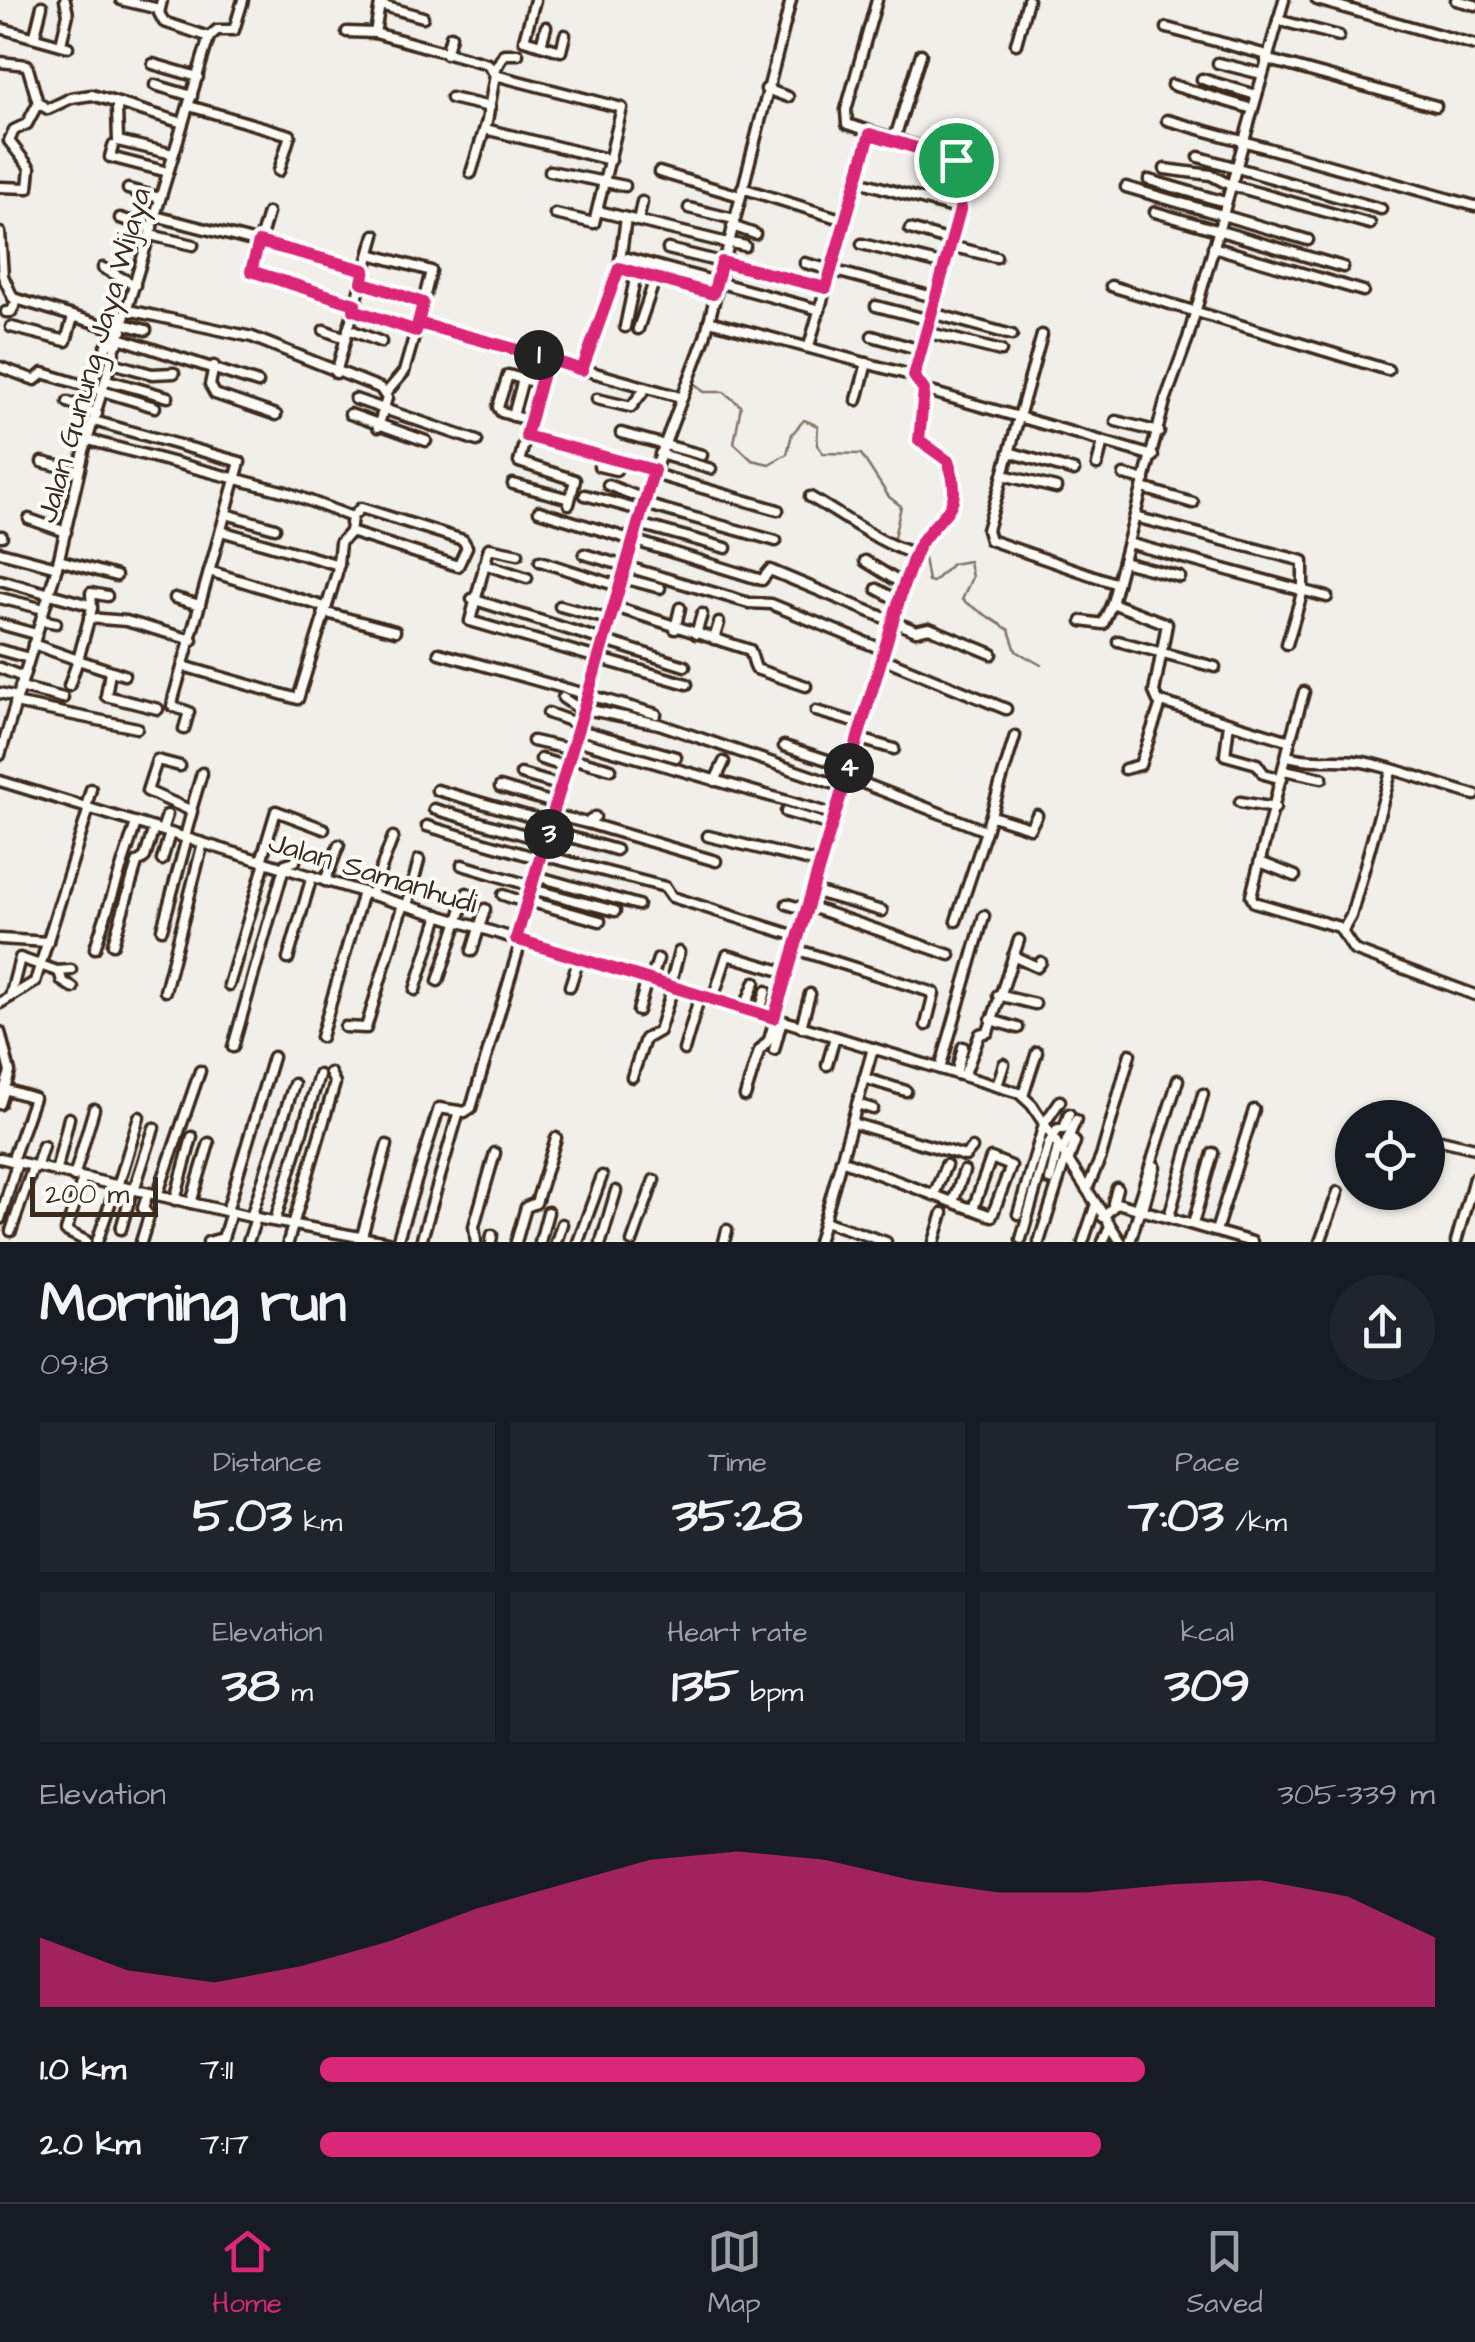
<!DOCTYPE html>
<html lang="en">
<head>
<meta charset="utf-8">
<style>
	:root { --surface:#171b24; --page:#20242c; --text:#f1f3f6; --muted:#9ea1a6; --line:#363941; --accent:#db2777 }
	body { margin:0; font-family:"Architects Daughter",sans-serif; background:var(--page); color:var(--text); height:100vh; display:flex; flex-direction:column; font-size:38px; white-space:nowrap }
	* { box-sizing:border-box; margin:0 }
	p { font-size:32px; color:var(--muted) }
	.icon { flex:none; width:55px; height:55px; fill:none; stroke:currentColor; stroke-width:2; stroke-linecap:round; stroke-linejoin:round }
	.map { position:relative; height:1242px; overflow:hidden }
	.details { display:flex; flex-direction:column; background:var(--surface); flex:1 }
	.details>* { flex:none }
	.fabs { position:absolute; left:1335px; top:1100px; display:grid; gap:20px }
	.fabs a { display:grid; place-items:center; width:110px; height:110px; border-radius:50%; background:var(--surface); box-shadow:0 2px 8px #0004; font-size:50px }
	.scale { position:absolute; left:30px; bottom:25px; width:128px; box-sizing:border-box; padding-left:10px; border:5px solid #3b2a1e; border-top:0; font-size:28px; line-height:35px; white-space:nowrap; color:#3b2a1e; -webkit-text-stroke:8px #fdfcf7; paint-order:stroke }
	.pin { position:absolute; display:grid; place-items:center; width:85px; height:85px; color:#fff; margin:-42px; border:5px solid #fff; border-radius:50%; box-shadow:0 2px 10px #0007 }
	.km { position:absolute; width:50px; height:50px; margin:-25px; border-radius:50%; background:#222; color:#fff; font-size:28px; line-height:50px; text-align:center }
	.round { display:grid; place-items:center; flex:none; width:105px; height:105px; border-radius:52px; background:var(--page) }
	.head { display:flex; align-items:center; justify-content:space-between; height:170px; padding:0 40px }
	h1 { font-size:55px; font-weight:700; line-height:75px }
	.stats { display:grid; grid-template-columns:repeat(3,1fr); gap:15px; height:170px; padding:10px 40px }
	.stats div { display:grid; align-content:center; border-radius:0px; background:var(--page); text-align:center }
	.stats b { font-size:50px; font-weight:700 }
	.stats small { font-size:28px; font-weight:400 }
	.stats p { font-size:28px }
	.chart { height:280px; padding:20px 40px }
	.chart p { display:flex; justify-content:space-between }
	.chart svg { width:100%; height:180px; margin-top:10px; fill:var(--accent); opacity:.7 }
	ul { padding:0 40px; list-style:none; font-size:32px }
	li { display:grid; grid-template-columns:160px 120px 1fr; align-items:center; height:75px }
	li i { height:25px; border-radius:12px; background:var(--accent) }
	.dock { display:flex; justify-content:space-around; align-items:center; height:140px; border-top:2px solid var(--line); background:var(--surface); font-size:28px; color:var(--muted) }
	.dock a { display:grid; justify-items:center; gap:5px }
	.dock .active { color:var(--accent) }
	.map>svg:first-child { display:block }
	.lines { fill:none; stroke-linecap:round; stroke-linejoin:round }
	.stream { stroke:#80746b; stroke-width:2.5 }
	.minor-casing { stroke:#3b2a1e; stroke-width:15 }
	.minor { stroke:#fdfcf7; stroke-width:8 }
	.route-casing { stroke:#fff; stroke-width:20 }
	.route { stroke:#db2777; stroke-width:12 }
	.labels { text-anchor:middle; stroke-width:8; stroke-linejoin:round; paint-order:stroke }
	.street-label { font-size:30px; fill:#3b2a1e; stroke:#fdfcf7 }
</style>
</head>
<body>
<div class="map">
<svg width="1475" height="1242" viewBox="0 0 1475 1242">
	<rect width="100%" height="100%" fill="#f1efea"/>
	<filter id="ink" filterUnits="userSpaceOnUse"><feTurbulence type="fractalNoise" baseFrequency=".01" numOctaves="2"/><feDisplacementMap in="SourceGraphic" scale="20" xChannelSelector="R" yChannelSelector="G"/><feConvolveMatrix kernelMatrix="1 2 1 2 8 2 1 2 1" color-interpolation-filters="sRGB"/></filter>
	<g filter="url(#ink)">
		<g class="lines">
			<g class="stream">
				<polyline points="692,381 704,392 724,392 741,406 734,443 752,460 769,464 787,454 792,434 804,420 818,426 817,445 823,453 861,454 889,497 901,506 893,542 914,545"/>
				<polyline points="922,546 928,581 933,582 952,564 969,561 972,577 962,600 1009,630 1016,651 1041,665"/>
			</g>
			<g class="minor-casing">
				<g id="minor">
					<polyline points="121,0 159,9"/>
					<polyline points="162,0 159,13 164,22 209,37"/>
					<polyline points="535,0 524,40 561,51 565,35"/>
					<path d="M 877,0 L 846,110 L 847,124 L 953,157 C 966,170 963,193 960,210 L 914,376 L 924,390 L 1019,417 L 1003,475 L 1056,488"/>
					<polyline points="1284,0 1188,338 1165,401 1112,603 1167,624 1154,692 1158,701 1290,741 1251,896 1254,902 1339,927 1354,950 1475,995"/>
					<polyline points="1317,0 1475,45"/>
					<polyline points="1456,0 1475,5"/>
					<polyline points="380,5 423,17"/>
					<polyline points="1278,20 1339,36"/>
					<polyline points="0,28 68,47"/>
					<polyline points="1167,28 1267,55"/>
					<polyline points="347,32 375,33 488,64 495,75 622,108 594,223 555,214"/>
					<polyline points="375,33 380,4"/>
					<polyline points="35,35 42,6"/>
					<polyline points="209,37 217,30 234,30 243,0"/>
					<polyline points="61,44 68,14 65,0"/>
					<polyline points="1016,44 1028,0"/>
					<polyline points="541,45 546,27"/>
					<polyline points="446,54 451,36"/>
					<polyline points="1266,59 1436,106"/>
					<polyline points="0,62 27,65 38,103"/>
					<polyline points="1218,63 1262,74"/>
					<polyline points="153,64 198,77"/>
					<polyline points="494,71 504,54 518,54"/>
					<polyline points="1202,79 1256,95"/>
					<polyline points="155,85 192,96"/>
					<polyline points="1172,85 1253,109"/>
					<polyline points="766,89 788,97"/>
					<polyline points="451,98 490,107"/>
					<polyline points="38,103 48,109 71,98 92,95 183,123"/>
					<polyline points="189,106 290,135 279,171"/>
					<polyline points="117,107 118,141 173,154"/>
					<polyline points="1167,120 1475,206"/>
					<polyline points="485,129 611,160"/>
					<polyline points="894,141 921,54"/>
					<polyline points="113,146 110,157 168,172"/>
					<polyline points="1199,157 1381,209"/>
					<polyline points="1165,169 1211,175 1230,185 1370,224"/>
					<polyline points="550,171 625,186"/>
					<polyline points="659,172 740,196"/>
					<polyline points="471,173 487,121 495,75"/>
					<polyline points="855,180 960,210"/>
					<polyline points="1149,180 1225,202"/>
					<polyline points="927,184 949,187 959,164"/>
					<polyline points="0,187 28,188 30,168 9,141 14,130 27,124 38,103"/>
					<polyline points="1126,187 1308,240"/>
					<polyline points="742,188 844,220"/>
					<polyline points="128,189 160,198"/>
					<polyline points="689,208 734,219"/>
					<polyline points="598,211 727,243"/>
					<polyline points="1155,212 1343,267"/>
					<polyline points="268,213 251,271 355,304"/>
					<polyline points="155,216 365,270 375,235"/>
					<polyline points="120,218 152,228"/>
					<polyline points="638,221 642,202"/>
					<polyline points="732,226 755,234"/>
					<polyline points="910,229 951,241"/>
					<polyline points="0,233 3,276 13,298 122,331"/>
					<polyline points="150,235 193,245"/>
					<polyline points="727,242 745,246"/>
					<polyline points="862,244 945,265"/>
					<polyline points="950,246 996,257"/>
					<polyline points="1213,247 1363,291"/>
					<polyline points="668,249 826,288"/>
					<polyline points="370,254 431,271 418,323 680,397"/>
					<polyline points="628,258 820,310"/>
					<polyline points="805,263 937,298"/>
					<polyline points="103,268 135,285"/>
					<polyline points="619,268 713,293"/>
					<polyline points="362,282 423,303"/>
					<polyline points="1111,286 1388,370"/>
					<polyline points="876,306 930,320"/>
					<polyline points="128,310 252,337 380,388 387,398 378,427"/>
					<polyline points="354,310 416,331"/>
					<polyline points="6,312 11,312 17,301"/>
					<polyline points="932,313 1012,335"/>
					<polyline points="709,321 914,376"/>
					<polyline points="124,324 146,330"/>
					<polyline points="11,327 66,341 73,317"/>
					<polyline points="625,327 636,274"/>
					<polyline points="348,329 381,342"/>
					<polyline points="638,329 655,279"/>
					<polyline points="324,330 345,338"/>
					<polyline points="926,332 1001,351"/>
					<polyline points="1042,335 1019,417 1153,456"/>
					<polyline points="872,336 921,350"/>
					<polyline points="119,338 258,383"/>
					<polyline points="809,346 870,134"/>
					<polyline points="105,349 108,343 118,343"/>
					<polyline points="547,358 519,462 575,480 569,504"/>
					<polyline points="112,363 152,374 174,373"/>
					<polyline points="214,366 210,385 215,394 276,415"/>
					<polyline points="0,367 35,380 43,373 155,407"/>
					<polyline points="582,370 619,268 626,218"/>
					<polyline points="336,373 365,270"/>
					<polyline points="107,380 168,397"/>
					<polyline points="386,393 404,372 418,323"/>
					<polyline points="355,399 477,441"/>
					<polyline points="597,399 631,407 646,388"/>
					<polyline points="857,400 867,363"/>
					<polyline points="68,402 97,414"/>
					<polyline points="350,414 426,441"/>
					<polyline points="513,416 523,379"/>
					<polyline points="94,421 240,462 174,696 172,706 189,712 184,729"/>
					<polyline points="531,421 501,412 498,407 508,375 540,384"/>
					<polyline points="1116,421 1159,432"/>
					<polyline points="621,433 702,455"/>
					<polyline points="526,436 655,470"/>
					<polyline points="88,440 286,492 352,517 350,532 458,566 467,547 463,540 361,508 352,517"/>
					<polyline points="1009,452 1074,471"/>
					<polyline points="660,454 711,469"/>
					<polyline points="42,462 79,471"/>
					<polyline points="1097,465 1103,442"/>
					<polyline points="599,466 616,470 622,460"/>
					<polyline points="654,474 778,510"/>
					<polyline points="1003,475 987,530 990,540 1117,584"/>
					<polyline points="1124,475 1145,480"/>
					<polyline points="513,484 570,499"/>
					<polyline points="608,485 646,500"/>
					<polyline points="1143,488 1193,503"/>
					<polyline points="585,495 643,511"/>
					<path d="M 810,497 C 844,516 879,544 916,554"/>
					<polyline points="645,504 776,541"/>
					<polyline points="539,511 762,580 770,570 916,631 929,628 992,654"/>
					<polyline points="226,514 275,528"/>
					<polyline points="1135,517 1303,561 1303,590 1287,644"/>
					<polyline points="29,519 66,532"/>
					<polyline points="639,524 726,548"/>
					<polyline points="221,531 339,565"/>
					<polyline points="0,536 2,536"/>
					<polyline points="1128,543 1327,597"/>
					<polyline points="0,552 57,567"/>
					<polyline points="518,554 489,548 470,621 687,684"/>
					<polyline points="584,554 749,603 771,604 884,650"/>
					<polyline points="59,560 116,576"/>
					<polyline points="540,561 621,587"/>
					<polyline points="865,561 904,585"/>
					<polyline points="1123,562 1180,577"/>
					<polyline points="484,564 527,578"/>
					<polyline points="209,571 325,607"/>
					<polyline points="623,578 660,588"/>
					<polyline points="0,580 89,605"/>
					<polyline points="877,589 899,601"/>
					<polyline points="0,598 44,609"/>
					<polyline points="175,598 200,605"/>
					<polyline points="472,599 685,666"/>
					<polyline points="560,606 611,620"/>
					<polyline points="615,607 750,650 756,669 806,686"/>
					<polyline points="323,612 395,631"/>
					<polyline points="89,618 126,621 192,640"/>
					<polyline points="41,620 56,623"/>
					<polyline points="1082,621 1103,624 1112,603"/>
					<polyline points="0,624 36,634"/>
					<polyline points="675,629 680,608"/>
					<polyline points="696,634 702,614"/>
					<polyline points="714,639 719,623"/>
					<polyline points="1118,641 1215,667"/>
					<polyline points="33,644 78,660 92,608 91,593 107,596"/>
					<polyline points="0,650 29,658"/>
					<polyline points="439,653 656,714"/>
					<polyline points="882,658 1006,709"/>
					<polyline points="183,666 298,699 337,573 340,543 350,532"/>
					<polyline points="0,668 23,677"/>
					<polyline points="110,672 106,696 158,709"/>
					<polyline points="69,686 78,660 124,675"/>
					<polyline points="20,687 63,698"/>
					<polyline points="0,693 17,697"/>
					<polyline points="563,698 584,712"/>
					<polyline points="15,703 137,728"/>
					<polyline points="585,709 659,724 843,787"/>
					<polyline points="816,711 861,724"/>
					<polyline points="548,713 581,725"/>
					<polyline points="1229,723 1225,755 1257,764 1264,774 1282,779"/>
					<polyline points="580,730 676,757"/>
					<polyline points="857,738 894,749"/>
					<polyline points="576,740 835,815"/>
					<polyline points="533,741 573,750"/>
					<polyline points="1290,741 1304,692"/>
					<polyline points="784,746 849,767"/>
					<polyline points="0,755 57,567 84,451 209,37"/>
					<path d="M 1287,756 C 1318,764 1334,757 1363,762 C 1400,769 1438,785 1475,795"/>
					<polyline points="571,758 611,769"/>
					<polyline points="541,759 567,767"/>
					<polyline points="180,766 157,760 147,791 192,811 185,837"/>
					<polyline points="1125,769 1140,765 1161,703"/>
					<polyline points="1284,770 1322,778"/>
					<polyline points="521,774 562,786"/>
					<polyline points="847,777 986,831 1015,736"/>
					<polyline points="0,781 1019,1093 1032,1105 1121,1242"/>
					<polyline points="715,781 724,762"/>
					<polyline points="500,787 557,804"/>
					<polyline points="437,790 552,823"/>
					<polyline points="1240,802 1275,808"/>
					<polyline points="86,807 91,789"/>
					<polyline points="434,809 546,841"/>
					<polyline points="191,810 202,773"/>
					<polyline points="786,812 831,825"/>
					<polyline points="554,815 587,823 595,817"/>
					<polyline points="992,816 1030,828 1037,815"/>
					<polyline points="587,823 716,861"/>
					<polyline points="427,826 541,859"/>
					<polyline points="162,830 167,815"/>
					<polyline points="549,831 616,850"/>
					<polyline points="708,836 819,863"/>
					<polyline points="542,855 665,887 672,897 799,937"/>
					<polyline points="162,860 170,833"/>
					<polyline points="261,861 276,811 324,829"/>
					<polyline points="1260,862 1295,876"/>
					<polyline points="462,865 532,886"/>
					<polyline points="536,876 638,905"/>
					<polyline points="325,881 339,845"/>
					<polyline points="532,889 615,911"/>
					<polyline points="812,891 882,911"/>
					<polyline points="371,895 393,837"/>
					<polyline points="503,895 527,903"/>
					<polyline points="528,901 600,921"/>
					<polyline points="787,904 807,910"/>
					<polyline points="407,906 419,860"/>
					<polyline points="808,906 950,955"/>
					<polyline points="956,921 986,831"/>
					<polyline points="162,929 187,838"/>
					<polyline points="1343,930 1351,916 1391,772"/>
					<polyline points="0,939 48,942"/>
					<polyline points="516,939 655,470 705,337 791,0"/>
					<polyline points="113,944 137,863 145,857 154,828"/>
					<polyline points="95,948 136,823"/>
					<polyline points="795,949 934,993 926,1025"/>
					<polyline points="472,951 485,909"/>
					<polyline points="1013,956 1037,967 1041,962"/>
					<polyline points="288,959 312,876"/>
					<polyline points="59,971 62,981 73,988"/>
					<polyline points="438,981 467,893"/>
					<polyline points="651,981 658,959"/>
					<polyline points="229,985 265,862"/>
					<polyline points="570,986 579,958"/>
					<polyline points="670,986 679,952"/>
					<polyline points="415,990 439,915"/>
					<polyline points="165,991 203,843"/>
					<polyline points="998,995 1035,1004"/>
					<polyline points="10,997 20,958 57,971 71,970"/>
					<polyline points="713,999 727,955 788,973"/>
					<polyline points="0,1003 35,982 89,808"/>
					<polyline points="744,1009 755,982"/>
					<polyline points="638,1011 647,979"/>
					<polyline points="759,1014 766,991"/>
					<polyline points="991,1020 1018,1028"/>
					<polyline points="345,1027 366,1028 403,904"/>
					<polyline points="801,1027 810,994"/>
					<polyline points="0,1032 10,1072 0,1104"/>
					<polyline points="321,1037 363,892"/>
					<polyline points="233,1047 285,864 295,861"/>
					<polyline points="684,1050 700,995"/>
					<polyline points="774,1050 782,1020"/>
					<polyline points="827,1065 835,1037"/>
					<polyline points="940,1069 984,916"/>
					<polyline points="956,1074 963,1047"/>
					<polyline points="964,1076 980,1034 988,1032 1019,940"/>
					<polyline points="632,1077 645,1039 659,1031 673,987"/>
					<polyline points="864,1078 906,1091"/>
					<polyline points="997,1086 1004,1064"/>
					<polyline points="4,1089 34,1098 12,1161"/>
					<path d="M 745,1096 L 759,1051 L 769,1040 L 904,585 C 909,572 913,558 919,547 C 940,511 966,512 947,461 L 919,440 L 924,390"/>
					<polyline points="1023,1096 1037,1052"/>
					<polyline points="857,1104 873,1109"/>
					<polyline points="852,1123 965,1156 972,1148"/>
					<polyline points="1428,1137 1475,1148"/>
					<polyline points="1062,1152 1076,1120"/>
					<polyline points="0,1158 251,1217 387,1242"/>
					<path d="M 841,1160 L 963,1206 C 973,1209 982,1213 992,1216 L 1011,1166 L 991,1158 L 973,1209"/>
					<polyline points="1068,1161 1075,1142 1069,1137"/>
					<polyline points="36,1168 43,1146"/>
					<polyline points="56,1172 69,1118"/>
					<polyline points="74,1177 94,1109"/>
					<polyline points="83,1178 66,1231 86,1241"/>
					<polyline points="1050,1180 1058,1147"/>
					<polyline points="118,1186 139,1117"/>
					<polyline points="1087,1189 1101,1157 1130,1054"/>
					<polyline points="134,1190 154,1128"/>
					<polyline points="934,1195 946,1165"/>
					<polyline points="157,1196 200,1071"/>
					<polyline points="175,1200 192,1137"/>
					<polyline points="953,1202 964,1171"/>
					<polyline points="191,1203 209,1143"/>
					<polyline points="1113,1203 1117,1188"/>
					<polyline points="1137,1207 1178,1080"/>
					<polyline points="1143,1209 1155,1166"/>
					<polyline points="227,1211 273,1057"/>
					<polyline points="1018,1214 1044,1124 1060,1101"/>
					<polyline points="251,1217 294,1084"/>
					<polyline points="1103,1217 1117,1203 1252,1242"/>
					<polyline points="1169,1217 1203,1094"/>
					<polyline points="0,1219 17,1163"/>
					<polyline points="275,1221 319,1075"/>
					<polyline points="824,1221 886,1242"/>
					<polyline points="1193,1224 1213,1153"/>
					<polyline points="121,1229 132,1190"/>
					<polyline points="11,1231 33,1167"/>
					<polyline points="1216,1231 1254,1110"/>
					<polyline points="362,1236 387,1145"/>
					<polyline points="1021,1239 1049,1143 1058,1129 1064,1129 1069,1114"/>
					<polyline points="97,1242 116,1186"/>
					<polyline points="141,1242 149,1216 143,1208 148,1193"/>
					<polyline points="208,1242 223,1238 231,1212"/>
					<polyline points="248,1242 256,1218"/>
					<polyline points="288,1242 335,1083 330,1073"/>
					<polyline points="397,1242 439,1108 465,1112 471,1108 521,941"/>
					<polyline points="421,1242 459,1111"/>
					<polyline points="476,1242 474,1226 495,1153"/>
					<polyline points="491,1242 492,1235"/>
					<polyline points="516,1242 526,1207 536,1203 556,1138"/>
					<polyline points="540,1242 548,1212"/>
					<polyline points="556,1242 562,1224"/>
					<polyline points="578,1242 602,1176"/>
					<polyline points="601,1242 616,1191"/>
					<polyline points="632,1242 654,1180"/>
					<polyline points="724,1242 727,1230"/>
					<polyline points="818,1242 873,1048"/>
					<polyline points="934,1242 943,1213"/>
					<polyline points="1039,1242 1066,1157"/>
					<polyline points="1083,1242 1096,1204"/>
					<polyline points="1103,1242 1110,1226"/>
					<polyline points="1130,1242 1140,1208"/>
					<polyline points="1320,1242 1338,1192"/>
					<polyline points="1456,1242 1474,1178"/>
				</g>
			</g>
			<use href="#minor" class="minor"/>
		</g>
	</g>
	<g class="lines" filter="url(#ink)">
		<g class="route-casing">
			<path id="route" d="M 956,160 L 870,134 L 826,288 L 722,262 L 713,294 L 619,268 L 582,370 C 528,351 473,338 418,323 L 416,331 L 354,310 L 355,304 L 251,271 L 259,242 L 365,270 L 362,282 L 423,303 L 418,323 L 547,358 L 526,436 L 654,470 L 516,939 L 774,1018 L 904,584 C 909,572 913,558 919,546 C 941,510 966,512 948,461 L 919,440 L 924,390 L 914,376 L 960,210 L 962,187 L 956,160"/>
		</g>
		<use href="#route" class="route"/>
	</g>
	<g class="labels">
		<g class="street-label">
			<text transform="translate(93 355) rotate(-74)" y="10">Jalan Gunung Jaya Wijaya</text>
			<text transform="translate(373 872) rotate(17)" y="10">Jalan Samanhudi</text>
		</g>
	</g>
</svg>
<div class="fabs">
<a><svg class="icon" aria-label="locate" viewBox="0 0 24 24"><circle cx="12" cy="12" r="6"/><path d="M12 2v4M12 18v4M2 12h4M18 12h4"/></svg></a>
</div>
<div class="scale">200 m</div>
<div class="pin" style="left:956px;top:160px;background:#1e9e55"><svg class="icon" aria-label="arrive" viewBox="0 0 24 24"><path d="M6 21V4h12l-3 4 3 4H6"/></svg></div>
<b class="km" style="left:539px;top:355px">1</b>
<b class="km" style="left:549px;top:834px">3</b>
<b class="km" style="left:849px;top:768px">4</b>
</div>
<section class="details">
<div class="head"><div><h1>Morning run</h1><p>09:18</p></div><a class="round"><svg class="icon" aria-label="share" viewBox="0 0 24 24"><path d="M12 15V3M7 8l5-5 5 5M5 13v7h14v-7"/></svg></a></div>
<div class="stats">
<div><p>Distance</p><b>5.03<small> km</small></b></div>
<div><p>Time</p><b>35:28</b></div>
<div><p>Pace</p><b>7:03<small> /km</small></b></div>
</div>
<div class="stats">
<div><p>Elevation</p><b>38<small> m</small></b></div>
<div><p>Heart rate</p><b>135<small> bpm</small></b></div>
<div><p>kcal</p><b>309</b></div>
</div>
<div class="chart"><p><span>Elevation</span>305–339 m</p>
<svg viewBox="0 0 160 44" preserveAspectRatio="none"><path d="M0 44V27L10 35L20 38L30 34L40 28L50 20L60 14L70 8L80 6L90 8L100 13L110 16L120 16L130 14L140 13L150 17L160 27V44z"/></svg>
</div>
<ul>
<li><b>1.0 km</b>7:11<i style="width:74%"></i></li>
<li><b>2.0 km</b>7:17<i style="width:70%"></i></li>
</ul>
</section>
<nav class="dock">
<a class="active"><svg class="icon" aria-label="home" viewBox="0 0 24 24"><path d="M3 11l9-7 9 7M6 9v11h12V9"/></svg>Home</a>
<a><svg class="icon" aria-label="map" viewBox="0 0 24 24"><path d="M3 6l6-2 6 2 6-2v14l-6 2-6-2-6 2zM9 4v14M15 6v14"/></svg>Map</a>
<a><svg class="icon" aria-label="saved" viewBox="0 0 24 24"><path d="M7 4h10v16l-5-4-5 4z"/></svg>Saved</a>
</nav>
</body>
</html>
